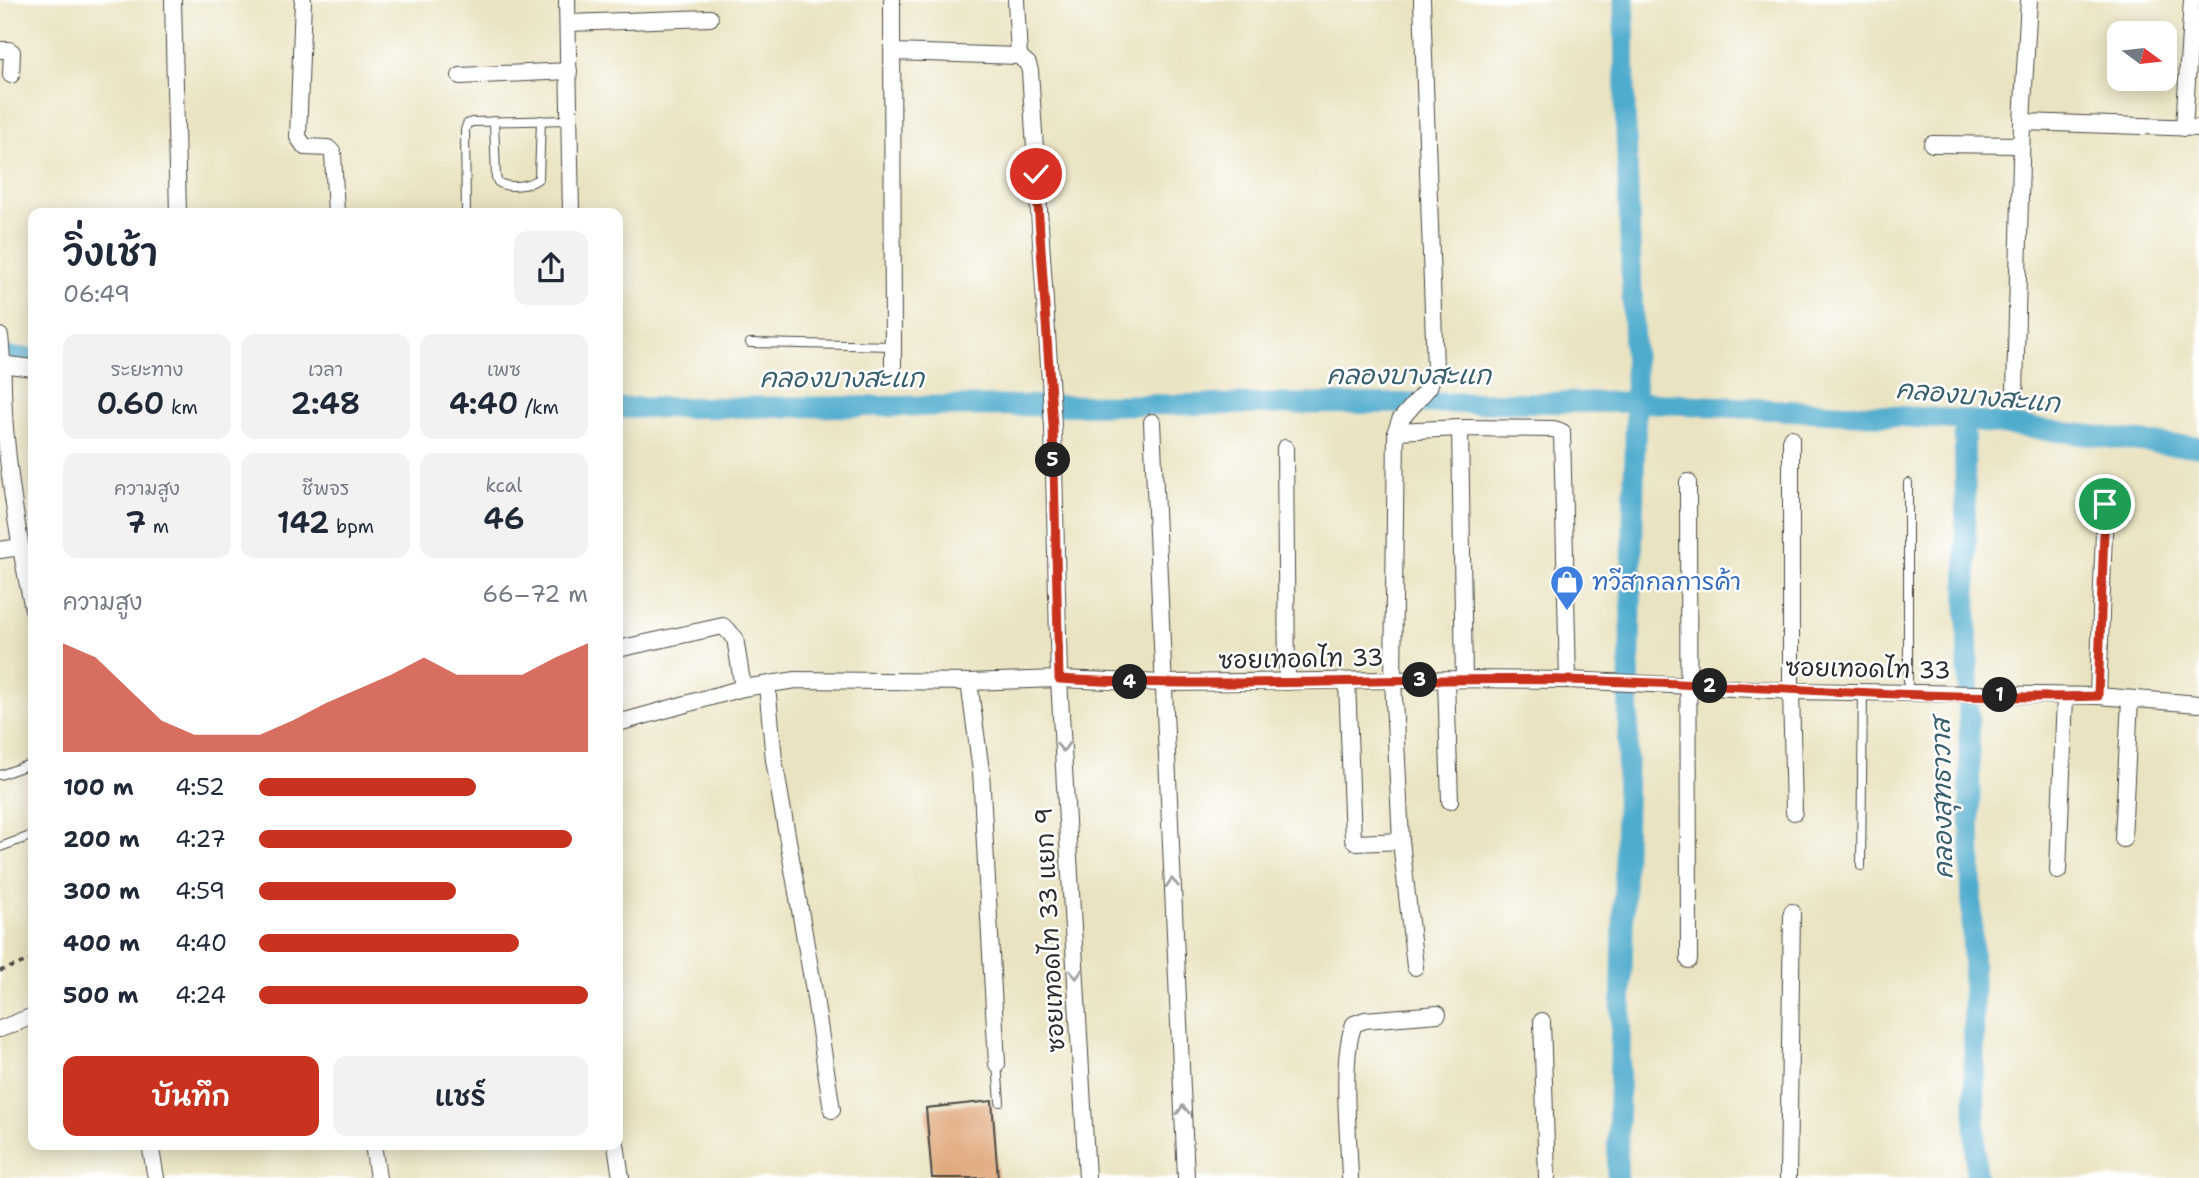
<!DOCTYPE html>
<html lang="th">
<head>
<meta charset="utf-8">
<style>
	:root { --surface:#fff; --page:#f2f2f3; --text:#1f2937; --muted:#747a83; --accent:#c8321e }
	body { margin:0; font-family:"Shantell Sans","Playpen Sans Thai",sans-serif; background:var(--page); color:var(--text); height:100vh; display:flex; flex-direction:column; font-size:26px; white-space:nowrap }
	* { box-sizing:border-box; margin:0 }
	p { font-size:23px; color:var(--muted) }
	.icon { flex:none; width:38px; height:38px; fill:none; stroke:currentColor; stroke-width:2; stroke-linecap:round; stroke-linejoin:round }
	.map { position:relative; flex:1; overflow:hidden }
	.details { position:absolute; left:28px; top:208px; width:595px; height:942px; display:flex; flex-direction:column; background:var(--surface); border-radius:14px; box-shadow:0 4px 18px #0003 }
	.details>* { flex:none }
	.needle { width:46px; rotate:105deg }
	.fabs { position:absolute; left:2107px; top:21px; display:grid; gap:14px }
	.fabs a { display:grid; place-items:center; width:70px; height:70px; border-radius:14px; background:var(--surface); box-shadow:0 4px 18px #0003; font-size:35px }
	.pin { position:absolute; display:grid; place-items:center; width:60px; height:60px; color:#fff; margin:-30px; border:4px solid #fff; border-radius:50%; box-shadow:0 2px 7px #0007 }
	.km { position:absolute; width:35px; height:35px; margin:-18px; border-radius:50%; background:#222; color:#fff; font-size:19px; line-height:35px; text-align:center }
	.round { display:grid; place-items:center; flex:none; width:74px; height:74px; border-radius:14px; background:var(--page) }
	.summary { display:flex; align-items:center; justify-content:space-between; height:119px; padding:0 35px }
	h1 { font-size:38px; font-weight:600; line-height:52px }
	.metrics { display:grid; grid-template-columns:repeat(3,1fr); gap:10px; height:119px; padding:7px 35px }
	.metrics div { display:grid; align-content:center; border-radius:14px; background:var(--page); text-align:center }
	.metrics b { font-size:30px; font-weight:600 }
	.metrics small { font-size:19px; font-weight:400 }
	.metrics p { font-size:19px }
	.chart { height:196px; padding:14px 35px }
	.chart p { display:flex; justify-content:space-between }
	.chart svg { width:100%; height:126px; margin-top:7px; fill:var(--accent); opacity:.7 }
	.cta { display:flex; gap:14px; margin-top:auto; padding:14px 35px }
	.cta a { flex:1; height:80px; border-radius:14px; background:var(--accent); color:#fff; font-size:28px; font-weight:600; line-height:80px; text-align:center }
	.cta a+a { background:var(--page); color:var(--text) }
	ul { padding:0 35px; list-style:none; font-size:23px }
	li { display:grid; grid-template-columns:112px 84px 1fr; align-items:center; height:52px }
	li i { height:18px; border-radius:9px; background:var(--accent) }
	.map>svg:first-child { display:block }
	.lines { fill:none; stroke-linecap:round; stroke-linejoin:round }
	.canal { stroke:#4faccd; stroke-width:21 }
	.building { fill:#dfa577 }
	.lane-casing { stroke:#484742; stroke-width:10 }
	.street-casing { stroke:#484742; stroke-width:18 }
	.path { stroke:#484742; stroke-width:3.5; stroke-dasharray:5 5; stroke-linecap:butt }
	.lane { stroke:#fff; stroke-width:8 }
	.street { stroke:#fff; stroke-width:16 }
	.oneway { stroke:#a0a0a0 }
	.route-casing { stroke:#fff; stroke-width:14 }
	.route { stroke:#c8321e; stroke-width:9 }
	.labels { text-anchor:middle; stroke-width:5; stroke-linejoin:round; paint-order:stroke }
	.shop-label { font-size:24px; fill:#366cbe; stroke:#fff; text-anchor:start }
	.street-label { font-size:24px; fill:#2b2b2b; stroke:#fff }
	.water-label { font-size:26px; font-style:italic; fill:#395f6c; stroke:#fff }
</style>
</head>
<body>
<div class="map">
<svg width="2199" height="1178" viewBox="0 0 2199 1178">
	<rect width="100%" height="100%" fill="#fff"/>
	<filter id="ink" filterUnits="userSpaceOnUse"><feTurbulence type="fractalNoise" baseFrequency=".0143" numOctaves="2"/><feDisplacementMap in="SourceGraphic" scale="14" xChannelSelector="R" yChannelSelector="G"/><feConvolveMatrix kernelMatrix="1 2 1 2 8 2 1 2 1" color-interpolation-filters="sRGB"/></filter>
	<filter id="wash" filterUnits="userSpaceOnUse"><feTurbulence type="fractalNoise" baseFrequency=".00686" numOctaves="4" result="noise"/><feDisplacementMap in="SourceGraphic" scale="28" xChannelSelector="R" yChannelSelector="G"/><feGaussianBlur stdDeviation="1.57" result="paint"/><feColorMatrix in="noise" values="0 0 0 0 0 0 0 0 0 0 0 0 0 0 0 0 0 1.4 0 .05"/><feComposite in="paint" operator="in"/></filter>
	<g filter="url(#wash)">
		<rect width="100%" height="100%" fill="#eae3c1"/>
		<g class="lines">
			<g class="canal">
				<polyline points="0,357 33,358"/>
				<polyline points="618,408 1636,402 1964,420 2169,445 2199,446"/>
				<polyline points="1964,420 1976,1178"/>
				<polyline points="1617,1178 1636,402 1625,105 1624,0"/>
			</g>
		</g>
		<g id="blocks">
			<polygon class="building" points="992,1101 998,1178 932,1178 926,1108"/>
		</g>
	</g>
	<g filter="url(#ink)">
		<use href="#blocks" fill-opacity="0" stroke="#484742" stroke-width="2"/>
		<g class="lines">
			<g class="lane-casing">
				<g id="lane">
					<path d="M 494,121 L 496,177 L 498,182 C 508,189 530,186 539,178 L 541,120"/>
					<polyline points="466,214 465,130 467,124 472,122 570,120"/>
					<polyline points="750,343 894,346"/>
					<polyline points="1908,483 1908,693"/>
					<polyline points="0,775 33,763"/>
					<polyline points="0,847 33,835"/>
					<polyline points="1861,866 1863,691"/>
					<polyline points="997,1064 1000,1102"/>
				</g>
			</g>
			<g class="street-casing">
				<g id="street">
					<polyline points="173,0 178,214"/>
					<polyline points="303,0 298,137 305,147 328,148 333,153 336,214"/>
					<polyline points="567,0 571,214"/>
					<polyline points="892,0 893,367"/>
					<polyline points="1016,0 1019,56"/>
					<polyline points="568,23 710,18"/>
					<polyline points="0,50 9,50 12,52 11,75"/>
					<polyline points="893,52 1019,56 1028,64 1030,71 1053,426 1059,679 1087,1178"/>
					<polyline points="460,76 569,71"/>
					<polyline points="2022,122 2199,128"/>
					<polyline points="2184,128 2192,0"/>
					<polyline points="1932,144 2021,145"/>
					<path d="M 0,336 C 4,370 2,404 6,438 C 11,496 21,553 33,609"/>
					<polyline points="0,364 33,368"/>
					<polyline points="2015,392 2022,122 2029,0"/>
					<polyline points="1152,422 1186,1178"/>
					<polyline points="1460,428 1464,679"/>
					<polyline points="1396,431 1460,428 1554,429 1562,432 1568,680"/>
					<polyline points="1791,438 1791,691 1794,812"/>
					<polyline points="1285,448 1287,682"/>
					<polyline points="1688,482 1689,960"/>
					<polyline points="0,550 20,547"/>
					<polyline points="618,649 723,626 735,638 743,688"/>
					<polyline points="1446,680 1450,801"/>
					<polyline points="1347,681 1353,839 1357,843 1401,841"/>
					<polyline points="969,682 981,771 997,1064"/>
					<polyline points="767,685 774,760 813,985 832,1110"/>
					<polyline points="2098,696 2105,504"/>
					<polyline points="618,723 743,688 796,680 969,682 1059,679 1164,683 1464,679 1568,680 1791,691 2098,696 2199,704"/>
					<polyline points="2123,839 2130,699"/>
					<polyline points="2058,871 2065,697"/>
					<polyline points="1415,967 1401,841 1393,680 1396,431 1400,420 1429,387 1435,368 1422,0"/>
					<polyline points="1542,1021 1547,1178"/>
					<polyline points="0,1029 33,1016"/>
					<polyline points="150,1144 156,1178"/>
					<polyline points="373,1144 378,1178"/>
					<polyline points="616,1144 621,1178"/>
					<path d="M 1350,1178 C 1349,1138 1340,1058 1354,1024 L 1365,1020 L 1438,1014"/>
					<polyline points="1788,1178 1792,912"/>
				</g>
			</g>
			<polyline class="path" points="0,971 33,959"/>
			<use href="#lane" class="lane"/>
			<use href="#street" class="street"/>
		</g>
		<defs><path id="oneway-chevron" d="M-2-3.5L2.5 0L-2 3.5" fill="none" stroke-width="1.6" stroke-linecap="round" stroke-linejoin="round" transform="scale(1.75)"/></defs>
		<g class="oneway">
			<use href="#oneway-chevron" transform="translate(1063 747) rotate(87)"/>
			<use href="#oneway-chevron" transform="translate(1172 883) rotate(-93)"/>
			<use href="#oneway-chevron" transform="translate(1076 974) rotate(87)"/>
			<use href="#oneway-chevron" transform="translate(1183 1110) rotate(-93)"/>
		</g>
	</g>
	<g class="lines" filter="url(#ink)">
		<g class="route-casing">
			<path id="route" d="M 1036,174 L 1053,426 L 1059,679 C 1228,689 1397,677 1566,680 C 1743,684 1921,701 2098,696 L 2105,504"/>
		</g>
		<use href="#route" class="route"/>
	</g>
	<defs>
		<g id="shop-pin" transform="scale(1.75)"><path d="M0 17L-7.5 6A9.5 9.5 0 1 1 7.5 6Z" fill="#3f7fe0" stroke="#fff"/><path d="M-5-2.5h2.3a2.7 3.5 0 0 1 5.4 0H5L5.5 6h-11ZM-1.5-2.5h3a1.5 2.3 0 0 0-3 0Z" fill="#fff"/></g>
	</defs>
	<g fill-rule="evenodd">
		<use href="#shop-pin" x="1567" y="582"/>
	</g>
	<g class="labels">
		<g class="shop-label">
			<text x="1592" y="590">ทวีสากลการค้า</text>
		</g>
		<g class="street-label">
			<text transform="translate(1301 659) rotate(-1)" y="8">ซอยเทอดไท 33</text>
			<text transform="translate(1868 669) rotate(1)" y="8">ซอยเทอดไท 33</text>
			<text transform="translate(1050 930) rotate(-93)" y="8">ซอยเทอดไท 33 แยก 9</text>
		</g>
		<g class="water-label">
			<text x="1409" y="384">คลองบางสะแก</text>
			<text x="842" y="387">คลองบางสะแก</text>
			<text transform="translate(1978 396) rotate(5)" y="9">คลองบางสะแก</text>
			<text transform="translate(1942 799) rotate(-91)" y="9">คลองสุทธาวาส</text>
		</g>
	</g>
</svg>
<div class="fabs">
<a><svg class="needle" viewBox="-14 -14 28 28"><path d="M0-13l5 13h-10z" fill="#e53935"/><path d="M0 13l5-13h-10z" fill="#747a83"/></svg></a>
</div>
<div class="pin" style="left:2105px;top:504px;background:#1e9e55"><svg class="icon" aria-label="arrive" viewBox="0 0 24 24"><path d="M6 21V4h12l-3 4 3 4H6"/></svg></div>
<div class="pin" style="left:1036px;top:174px;background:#d93025"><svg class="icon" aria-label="check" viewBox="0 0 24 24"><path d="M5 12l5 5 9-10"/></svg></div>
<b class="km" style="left:2000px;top:695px">1</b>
<b class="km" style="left:1710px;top:686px">2</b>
<b class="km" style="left:1420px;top:680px">3</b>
<b class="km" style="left:1130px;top:682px">4</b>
<b class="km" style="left:1053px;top:460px">5</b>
<section class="details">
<div class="summary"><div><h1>วิ่งเช้า</h1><p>06:49</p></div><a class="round"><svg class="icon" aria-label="share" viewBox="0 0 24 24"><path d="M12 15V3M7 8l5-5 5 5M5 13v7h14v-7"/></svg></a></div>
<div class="metrics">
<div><p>ระยะทาง</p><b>0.60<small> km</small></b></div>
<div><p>เวลา</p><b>2:48</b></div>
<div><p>เพซ</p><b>4:40<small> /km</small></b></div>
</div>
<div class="metrics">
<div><p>ความสูง</p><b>7<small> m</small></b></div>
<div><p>ชีพจร</p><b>142<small> bpm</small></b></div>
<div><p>kcal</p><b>46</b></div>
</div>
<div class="chart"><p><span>ความสูง</span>66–72 m</p>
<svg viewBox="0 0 160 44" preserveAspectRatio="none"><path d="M0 44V6L10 11L20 22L30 33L40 38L50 38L60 38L70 33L80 27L90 22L100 17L110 11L120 17L130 17L140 17L150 11L160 6V44z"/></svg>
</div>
<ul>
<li><b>100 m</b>4:52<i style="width:66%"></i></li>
<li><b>200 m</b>4:27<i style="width:95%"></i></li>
<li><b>300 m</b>4:59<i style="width:60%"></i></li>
<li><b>400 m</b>4:40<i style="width:79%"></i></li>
<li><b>500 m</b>4:24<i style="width:100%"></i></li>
</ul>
<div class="cta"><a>บันทึก</a><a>แชร์</a></div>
</section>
</div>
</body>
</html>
